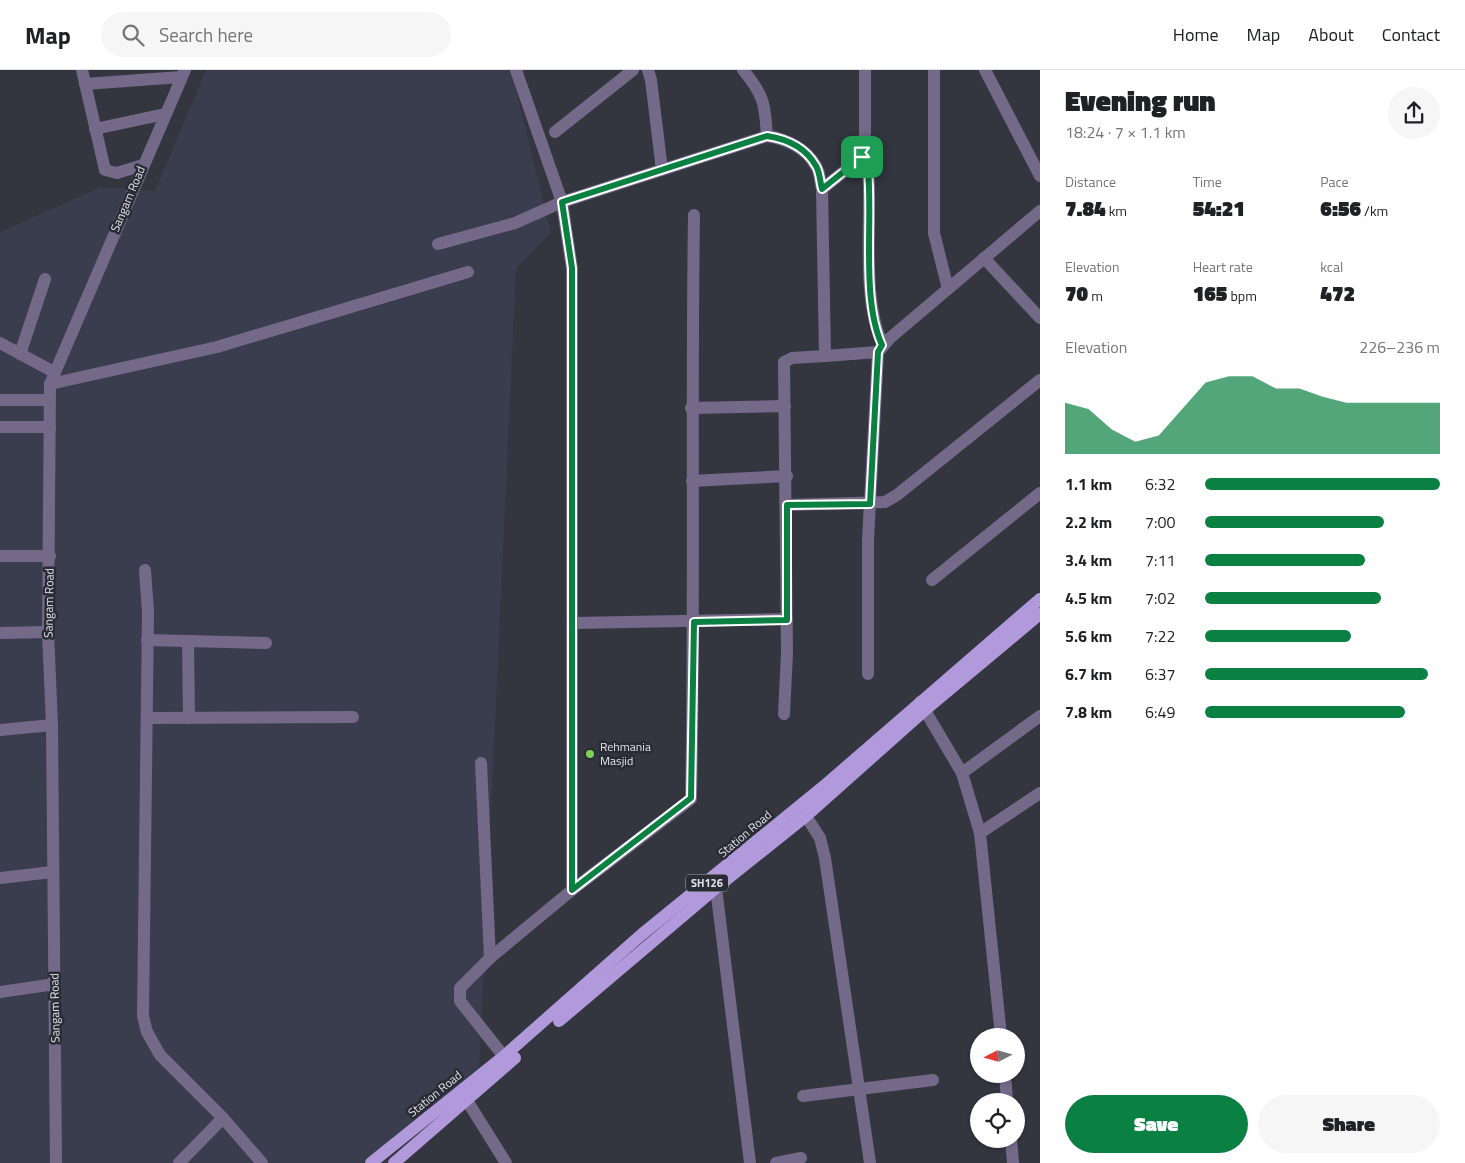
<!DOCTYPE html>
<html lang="en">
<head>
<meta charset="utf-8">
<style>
	:root { --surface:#fff; --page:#f6f6f6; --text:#202124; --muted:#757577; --line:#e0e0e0; --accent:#0b8043 }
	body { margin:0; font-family:"Titillium Web",sans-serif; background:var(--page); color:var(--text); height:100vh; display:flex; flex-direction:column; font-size:19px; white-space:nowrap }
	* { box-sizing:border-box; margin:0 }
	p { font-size:16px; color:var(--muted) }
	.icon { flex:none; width:28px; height:28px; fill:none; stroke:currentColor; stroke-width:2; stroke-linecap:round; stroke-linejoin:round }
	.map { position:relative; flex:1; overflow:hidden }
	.drawer { display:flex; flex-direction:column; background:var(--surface); width:425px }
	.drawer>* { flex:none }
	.needle { width:32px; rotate:264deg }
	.buttons { position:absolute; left:970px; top:958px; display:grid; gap:10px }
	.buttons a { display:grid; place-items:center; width:55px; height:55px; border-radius:50%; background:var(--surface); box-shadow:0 1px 4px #0004; font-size:25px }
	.pin { position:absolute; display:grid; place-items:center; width:42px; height:42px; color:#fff; margin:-21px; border-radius:10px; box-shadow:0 2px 8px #0006 }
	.round { display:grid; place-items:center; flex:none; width:52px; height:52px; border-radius:26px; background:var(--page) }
	.overview { display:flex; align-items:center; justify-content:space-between; height:85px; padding:0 25px }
	h1 { font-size:28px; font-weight:800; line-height:38px }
	.metrics { display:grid; grid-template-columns:repeat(3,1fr); gap:8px; height:85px; padding:5px 25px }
	.metrics div { display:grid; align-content:center }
	.metrics b { font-size:21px; font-weight:800 }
	.metrics small { font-size:14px; font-weight:400 }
	.metrics p { font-size:14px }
	.chart { height:140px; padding:10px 25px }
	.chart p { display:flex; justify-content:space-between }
	.chart svg { width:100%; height:90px; margin-top:5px; fill:var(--accent); opacity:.7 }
	.action { display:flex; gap:10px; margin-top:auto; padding:10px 25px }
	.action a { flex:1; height:58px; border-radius:30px; background:var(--accent); color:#fff; font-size:20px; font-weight:800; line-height:58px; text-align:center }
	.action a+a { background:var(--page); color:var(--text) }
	ul { padding:0 25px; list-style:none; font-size:16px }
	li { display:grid; grid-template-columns:80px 60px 1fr; align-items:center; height:38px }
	li i { height:12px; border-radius:6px; background:var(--accent) }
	header { display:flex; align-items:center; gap:30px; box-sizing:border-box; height:70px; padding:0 25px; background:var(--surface); border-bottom:1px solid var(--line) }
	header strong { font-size:24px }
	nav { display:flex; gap:28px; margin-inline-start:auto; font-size:18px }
	.search { width:350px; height:45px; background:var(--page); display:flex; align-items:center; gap:12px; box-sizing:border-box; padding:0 18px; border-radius:28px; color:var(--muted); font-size:19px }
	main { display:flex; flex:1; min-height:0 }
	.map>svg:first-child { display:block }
	.built { fill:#393d4d }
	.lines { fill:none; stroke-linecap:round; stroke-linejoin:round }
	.minor { stroke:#75698a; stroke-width:12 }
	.major { stroke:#b299dc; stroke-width:12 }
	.route-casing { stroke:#fff; stroke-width:10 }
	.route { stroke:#0b8043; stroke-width:6 }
	.poi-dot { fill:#7fd052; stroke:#292c35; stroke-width:2 }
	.labels { text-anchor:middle; stroke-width:5; stroke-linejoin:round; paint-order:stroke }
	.shield { fill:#292c35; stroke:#aaacb3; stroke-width:1 }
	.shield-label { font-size:11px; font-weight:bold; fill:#e1e3e9 }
	.street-label { font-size:12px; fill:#e1e3e9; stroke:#292c35 }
	.poi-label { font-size:12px; fill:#e1e3e9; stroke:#292c35; text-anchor:start }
</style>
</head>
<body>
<header>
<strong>Map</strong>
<div class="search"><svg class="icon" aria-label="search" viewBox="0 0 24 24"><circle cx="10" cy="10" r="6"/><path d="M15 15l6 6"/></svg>Search here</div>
<nav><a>Home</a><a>Map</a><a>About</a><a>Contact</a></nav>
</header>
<main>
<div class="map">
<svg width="1040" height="1093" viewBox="0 0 1040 1093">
	<rect width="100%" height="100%" fill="#33363f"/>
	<polygon class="built" points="206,0 511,0 551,162 516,198 479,998 362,1093 0,1093 0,162 101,117 155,121"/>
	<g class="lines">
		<g class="minor">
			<polyline points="82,0 105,100 117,103 143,95"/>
			<polyline points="516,0 562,132 572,199 572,820"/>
			<polyline points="648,0 651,10 662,100"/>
			<path d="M 743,0 C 764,25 765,34 767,66"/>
			<polyline points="934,0 934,163 948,219"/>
			<polyline points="985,0 1040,106"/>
			<polyline points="85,14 181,7"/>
			<polyline points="95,59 165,44"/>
			<polyline points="555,62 633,0"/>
			<path d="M 862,87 L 868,99 L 869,115 C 870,161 863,235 883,275"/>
			<path d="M 438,174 L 515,153 L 562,132 L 767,66 C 786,69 806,78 816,96 C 820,102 820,112 822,119"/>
			<polyline points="984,188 1040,248"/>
			<polyline points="0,273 54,302"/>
			<polyline points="20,284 45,209"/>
			<polyline points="825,286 878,282"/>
			<polyline points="50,314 217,277 468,202"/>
			<polyline points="0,330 49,330"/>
			<polyline points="691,338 785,336"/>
			<polyline points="0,357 50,357"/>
			<polyline points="692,411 787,406"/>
			<polyline points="787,435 885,432 897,425 1040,310"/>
			<polyline points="0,486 50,486"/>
			<polyline points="145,500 148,542 143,946 147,962 160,985 223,1048 262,1093"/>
			<polyline points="932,510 1040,423"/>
			<polyline points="572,553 787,549"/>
			<polyline points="0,563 48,562"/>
			<polyline points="147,570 266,573"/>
			<polyline points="188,571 189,648"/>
			<polyline points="868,604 868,470 878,282 890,268 1040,141"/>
			<polyline points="920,632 962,703 980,763 1001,966"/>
			<polyline points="784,644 787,583 784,292 792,288 825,286 822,119 862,87 865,63 865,0"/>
			<polyline points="147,648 353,647"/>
			<polyline points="0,660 52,655"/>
			<polyline points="481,693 490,888"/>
			<polyline points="962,703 1040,646"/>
			<polyline points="806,746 820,768 825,788 870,1093"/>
			<polyline points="980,763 1040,723"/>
			<polyline points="0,808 52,802"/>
			<polyline points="716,818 750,1093"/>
			<polyline points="0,922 55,914"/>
			<path d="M 509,993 L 460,931 L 460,918 L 490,888 L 572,820 L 691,729 C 695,534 691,339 694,145"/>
			<polyline points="1005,1004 1007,1031"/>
			<polyline points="461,1021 506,1093"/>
			<polyline points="803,1026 933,1010"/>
			<polyline points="1011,1069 1013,1093"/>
			<polyline points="56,1093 52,655 48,562 50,314 185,0"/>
			<polyline points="179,1093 223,1048"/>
			<polyline points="776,1093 801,1088"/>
		</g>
		<g class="major">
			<polyline points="559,951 716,818 806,746 924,641 1040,544"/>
			<polyline points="371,1093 503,987 641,865 824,716 1040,529"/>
			<polyline points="394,1093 515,988"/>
		</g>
	</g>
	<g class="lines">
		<g class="route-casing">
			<path id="route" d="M 767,66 C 787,69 806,78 816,96 C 820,102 820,112 822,119 L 862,87 L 868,99 C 873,152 861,229 882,275 L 878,282 L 870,434 L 787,435 L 787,550 L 694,552 L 691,728 L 572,820 L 572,198 L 562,132 Z"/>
		</g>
		<use href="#route" class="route"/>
	</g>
	<circle class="poi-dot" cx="590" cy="684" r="5"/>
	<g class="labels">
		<rect class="shield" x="686" y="804.5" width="42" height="17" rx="4"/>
		<g class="shield-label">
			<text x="707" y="817">SH126</text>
		</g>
		<g class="street-label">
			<text transform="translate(128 129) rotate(-67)" y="4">Sangam Road</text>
			<text transform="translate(49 533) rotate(-89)" y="4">Sangam Road</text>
			<text transform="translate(745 764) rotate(-40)" y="4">Station Road</text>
			<text transform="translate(55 938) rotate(-91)" y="4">Sangam Road</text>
			<text transform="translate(435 1024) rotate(-39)" y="4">Station Road</text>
		</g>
		<g class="poi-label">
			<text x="600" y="681">Rehmania<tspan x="600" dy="14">Masjid</tspan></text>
		</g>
	</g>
</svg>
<div class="buttons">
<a><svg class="needle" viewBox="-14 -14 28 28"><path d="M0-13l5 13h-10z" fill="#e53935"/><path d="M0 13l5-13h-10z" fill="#757577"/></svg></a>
<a><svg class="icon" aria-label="locate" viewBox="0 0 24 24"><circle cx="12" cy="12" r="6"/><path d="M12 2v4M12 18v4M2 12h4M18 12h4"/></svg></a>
</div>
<div class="pin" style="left:862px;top:87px;background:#1e9e55"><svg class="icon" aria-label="arrive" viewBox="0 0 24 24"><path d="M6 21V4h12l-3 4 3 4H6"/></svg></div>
</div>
<section class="drawer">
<div class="overview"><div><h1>Evening run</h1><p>18:24 · 7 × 1.1 km</p></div><a class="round"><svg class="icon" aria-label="share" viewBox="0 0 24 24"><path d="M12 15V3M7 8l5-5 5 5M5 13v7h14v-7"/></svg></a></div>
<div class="metrics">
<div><p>Distance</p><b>7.84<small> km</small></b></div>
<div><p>Time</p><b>54:21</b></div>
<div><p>Pace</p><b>6:56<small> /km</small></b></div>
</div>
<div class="metrics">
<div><p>Elevation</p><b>70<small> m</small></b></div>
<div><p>Heart rate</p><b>165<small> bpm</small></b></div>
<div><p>kcal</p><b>472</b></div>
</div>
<div class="chart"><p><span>Elevation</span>226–236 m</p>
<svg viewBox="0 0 160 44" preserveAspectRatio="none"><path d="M0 44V19L10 22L20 32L30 38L40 35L50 22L60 9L70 6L80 6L90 12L100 12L110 16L120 19L130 19L140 19L150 19L160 19V44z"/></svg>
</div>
<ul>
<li><b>1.1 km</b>6:32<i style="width:100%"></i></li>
<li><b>2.2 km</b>7:00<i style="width:76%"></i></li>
<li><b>3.4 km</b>7:11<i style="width:68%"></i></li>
<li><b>4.5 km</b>7:02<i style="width:75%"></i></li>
<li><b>5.6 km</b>7:22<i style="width:62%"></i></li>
<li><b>6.7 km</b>6:37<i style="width:95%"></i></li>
<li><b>7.8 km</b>6:49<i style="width:85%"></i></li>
</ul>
<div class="action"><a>Save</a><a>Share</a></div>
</section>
</main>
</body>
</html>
